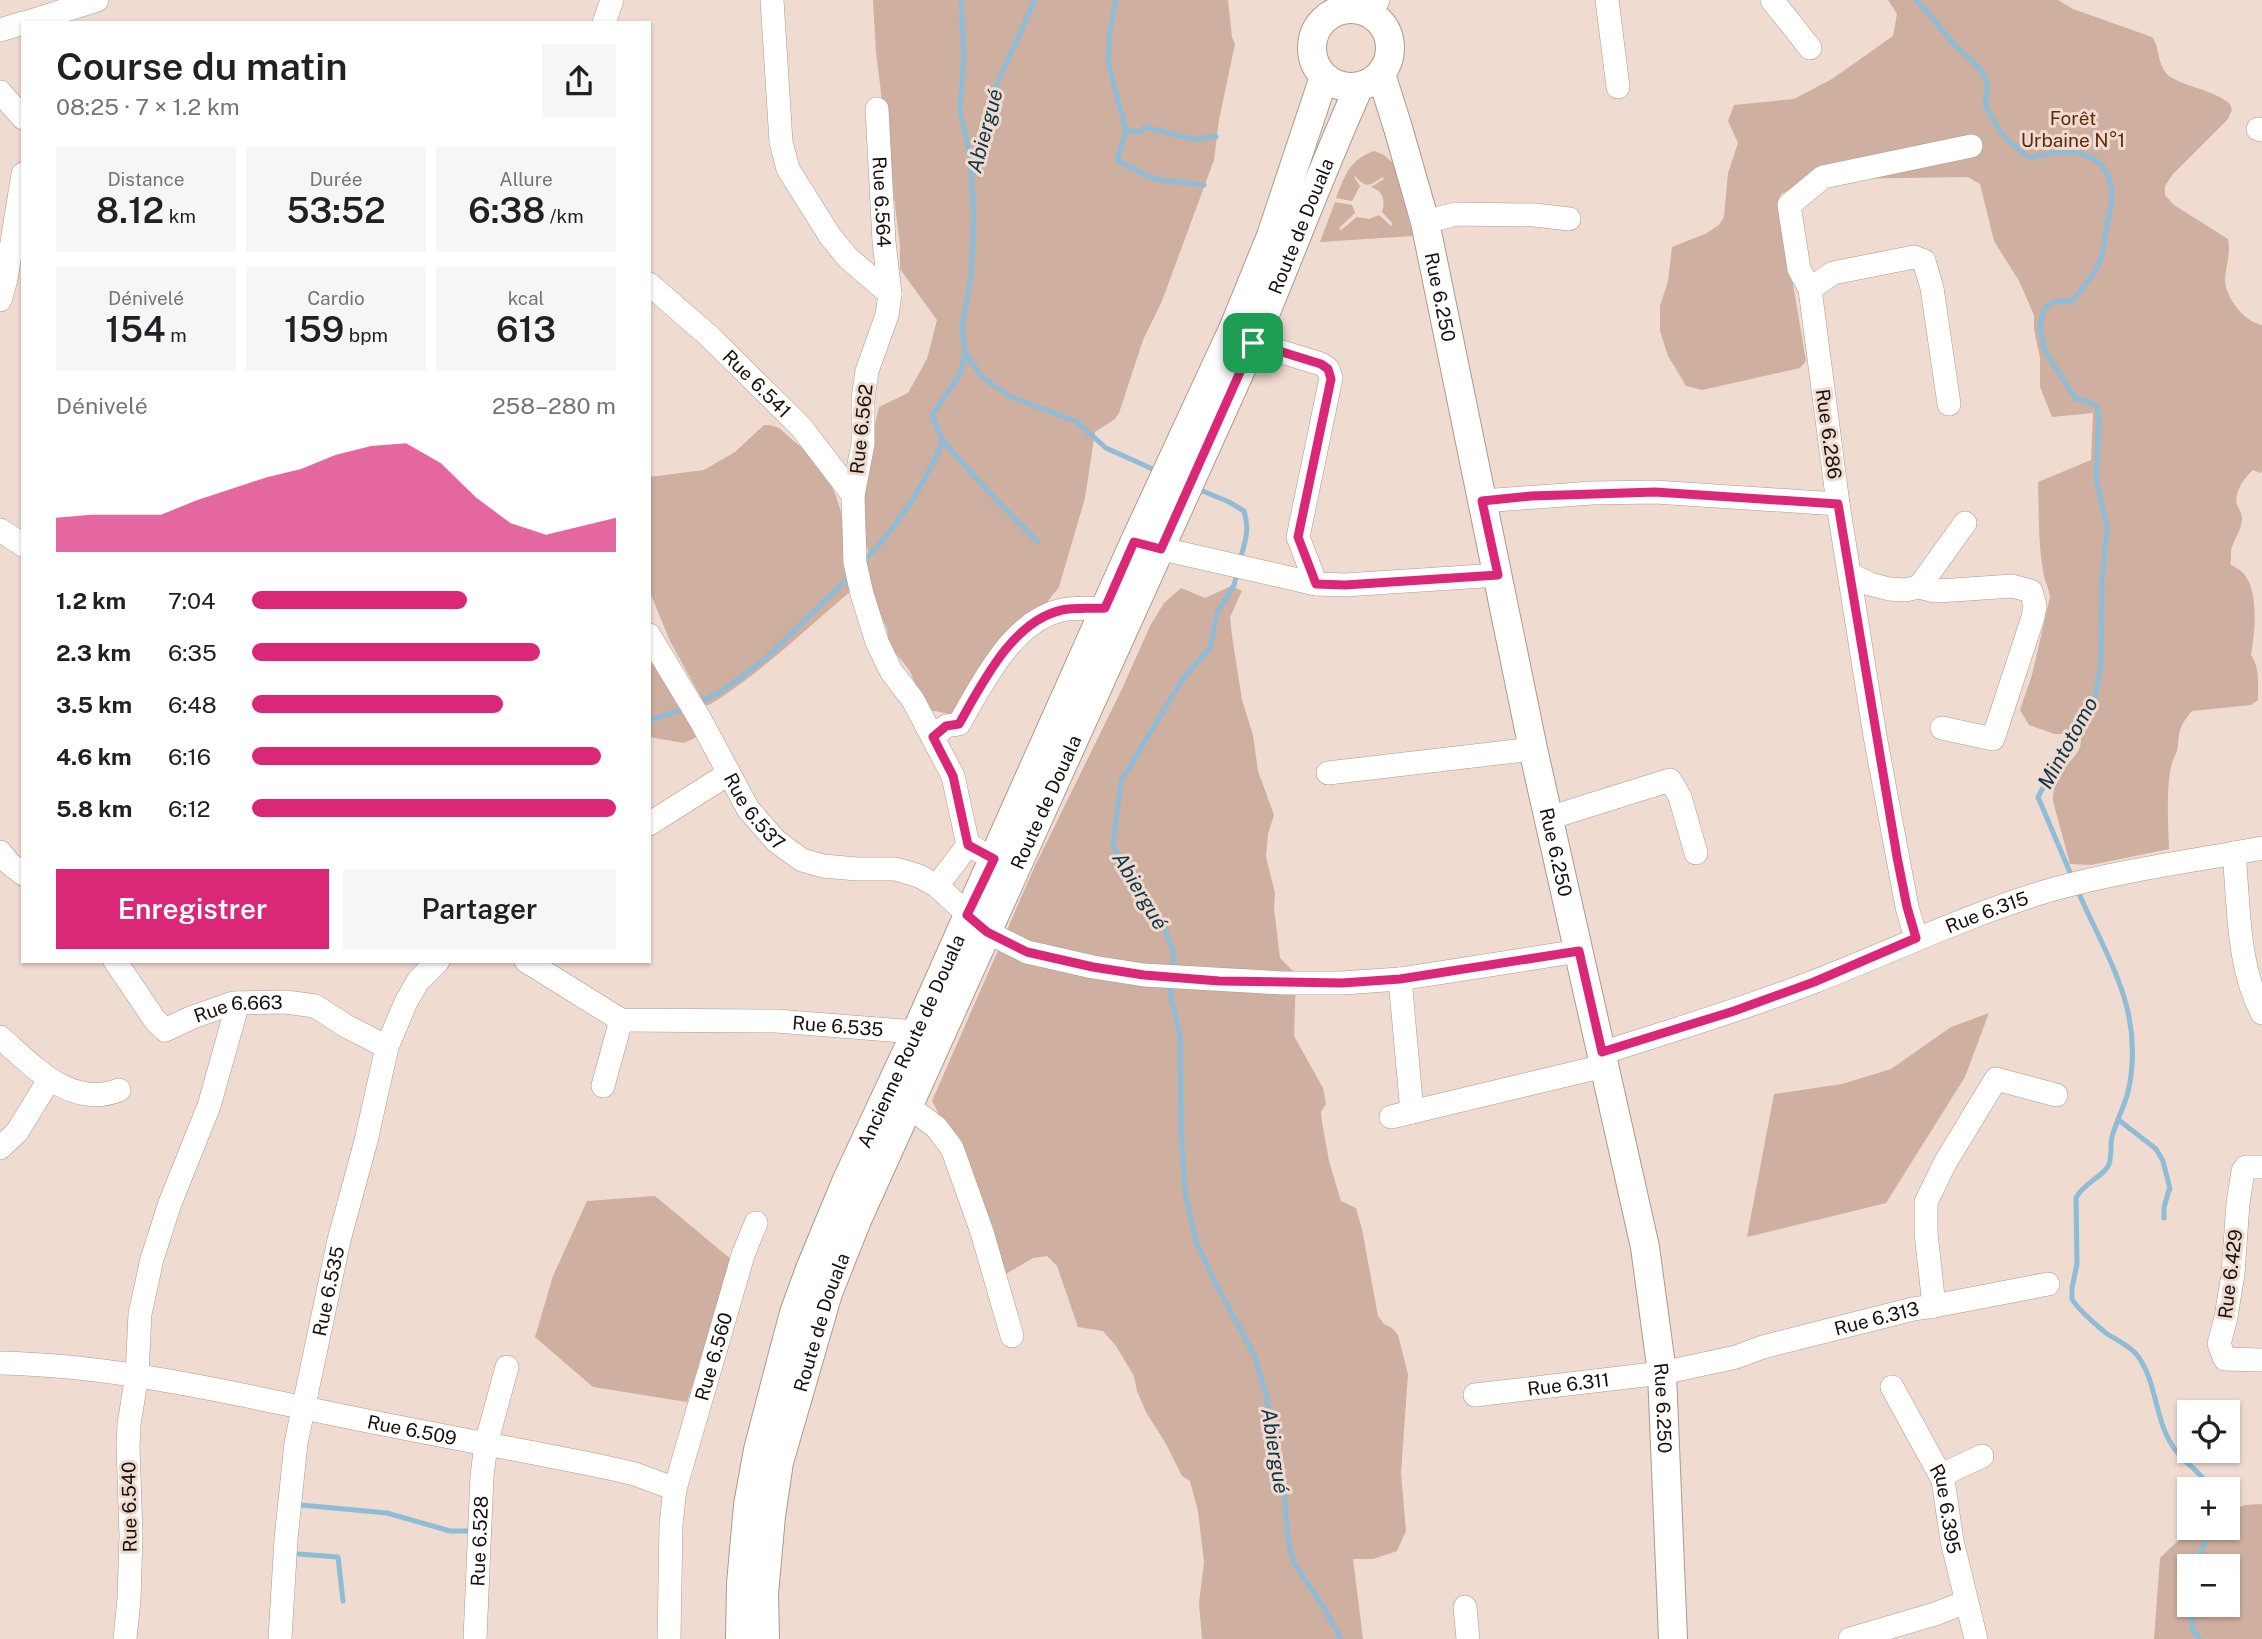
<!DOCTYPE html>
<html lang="fr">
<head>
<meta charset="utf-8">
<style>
	:root { --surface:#fff; --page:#f6f6f6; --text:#202124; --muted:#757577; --accent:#db2777 }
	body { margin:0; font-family:"Public Sans",sans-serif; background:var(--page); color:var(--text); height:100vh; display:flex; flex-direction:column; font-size:26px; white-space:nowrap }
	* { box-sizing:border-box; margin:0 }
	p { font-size:23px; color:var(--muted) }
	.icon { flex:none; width:38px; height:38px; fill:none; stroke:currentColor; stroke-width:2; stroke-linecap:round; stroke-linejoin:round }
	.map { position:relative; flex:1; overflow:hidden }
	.panel { position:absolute; left:21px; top:21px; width:630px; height:942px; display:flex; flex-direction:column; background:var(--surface); border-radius:0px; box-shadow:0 2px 5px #0004 }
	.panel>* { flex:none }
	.buttons { position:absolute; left:2177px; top:1400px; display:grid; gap:14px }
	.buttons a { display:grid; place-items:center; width:63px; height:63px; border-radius:0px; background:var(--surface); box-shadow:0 2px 5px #0004; font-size:35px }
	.pin { position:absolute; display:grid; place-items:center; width:60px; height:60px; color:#fff; margin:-30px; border-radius:14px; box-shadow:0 4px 10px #0006 }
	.round { display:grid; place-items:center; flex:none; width:74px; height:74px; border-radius:0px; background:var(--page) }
	.overview { display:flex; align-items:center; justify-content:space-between; height:119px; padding:0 35px }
	h1 { font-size:38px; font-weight:600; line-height:52px }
	.figures { display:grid; grid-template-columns:repeat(3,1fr); gap:10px; height:119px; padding:7px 35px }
	.figures div { display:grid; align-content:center; border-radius:0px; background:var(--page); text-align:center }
	.figures b { font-size:35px; font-weight:600 }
	.figures small { font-size:19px; font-weight:400 }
	.figures p { font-size:19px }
	.chart { height:196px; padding:14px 35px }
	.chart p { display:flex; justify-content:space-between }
	.chart svg { width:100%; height:126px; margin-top:7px; fill:var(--accent); opacity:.7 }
	.action { display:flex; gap:14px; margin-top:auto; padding:14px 35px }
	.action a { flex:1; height:80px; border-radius:0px; background:var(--accent); color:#fff; font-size:28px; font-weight:600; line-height:80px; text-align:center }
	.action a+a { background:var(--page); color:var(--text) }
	ul { padding:0 35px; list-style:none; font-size:23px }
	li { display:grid; grid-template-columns:112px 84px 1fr; align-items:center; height:52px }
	li i { height:18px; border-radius:9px; background:var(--accent) }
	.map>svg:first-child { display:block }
	.green { fill:#ceafa0; fill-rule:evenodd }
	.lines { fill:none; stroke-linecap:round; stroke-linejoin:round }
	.stream { stroke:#8fbcd6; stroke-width:5 }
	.minor-casing { stroke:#ad9990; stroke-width:24 }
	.major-casing { stroke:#ad9990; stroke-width:30 }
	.minor { stroke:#fff; stroke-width:23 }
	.major { stroke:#fff; stroke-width:28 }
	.route-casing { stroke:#fff; stroke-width:14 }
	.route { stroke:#db2777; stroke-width:9 }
	.labels { text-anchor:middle; stroke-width:6; stroke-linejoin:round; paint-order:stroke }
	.park-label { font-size:19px; fill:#612a07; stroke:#f0dbd1 }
	.street-label { font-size:19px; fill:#17100d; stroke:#f0dbd1 }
	.water-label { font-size:21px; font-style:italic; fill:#0d3547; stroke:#f0dbd1 }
</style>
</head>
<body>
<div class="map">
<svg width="2262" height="1639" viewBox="0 0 2262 1639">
	<rect width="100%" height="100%" fill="#f0dbd1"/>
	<g class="green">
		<polygon points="873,0 1228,0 1232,37 1235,44 1219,120 1214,160 1162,301 1143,340 1119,413 1115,419 1095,432 1085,498 1059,587 1012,646 975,673 958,716 925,709 910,671 889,645 887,629 876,605 866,567 868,551 859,514 859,494 879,407 908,393 927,359 937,320 900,269 900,246 876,52"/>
		<path d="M 1888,0 L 2058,0 L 2073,9 L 2152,37 C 2160,47 2157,63 2166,73 C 2176,85 2213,89 2230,104 L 2232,110 L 2228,119 L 2173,174 L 2165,186 L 2165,195 L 2174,205 L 2228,239 C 2231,253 2226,265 2225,279 C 2225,298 2244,321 2262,325 L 2262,471 L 2260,473 L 2253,470 C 2245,477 2233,493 2237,505 C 2240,511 2242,513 2242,520 C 2240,534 2235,537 2232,547 C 2230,552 2232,558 2230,564 C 2234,567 2241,570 2244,574 C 2259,592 2255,633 2251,655 C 2260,668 2258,685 2258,700 L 2251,705 L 2192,711 C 2181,724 2179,729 2178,745 C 2178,752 2173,759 2171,766 C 2166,791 2168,824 2169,849 L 2091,865 L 2070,864 L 2053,801 C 2053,791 2055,782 2060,773 C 2067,762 2081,755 2081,740 L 2075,734 L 2054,734 L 2029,725 L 2020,710 L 2032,675 L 2050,597 C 2049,589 2046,584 2044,576 C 2038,546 2039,513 2038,482 L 2091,460 L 2093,413 L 2052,417 L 2040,387 L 2040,358 L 2034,329 L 2034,315 L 2019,281 L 1994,241 L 1980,184 L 1968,177 L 1833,179 L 1801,185 L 1781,194 L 1779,202 L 1806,361 L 1800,368 L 1702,390 L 1686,386 L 1668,356 L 1660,331 L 1660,306 L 1668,281 L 1672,247 L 1705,234 L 1719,225 L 1724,217 L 1728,173 L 1738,143 L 1728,121 L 1734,105 L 1794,99 L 1832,79 L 1893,36 L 1897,14 Z"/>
		<path d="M 1374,151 L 1384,155 L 1393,163 L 1413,236 L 1320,242 L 1335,202 L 1352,205 L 1355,213 L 1339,228 L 1341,230 L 1357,217 L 1369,219 L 1379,215 L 1391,226 L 1393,224 L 1382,212 C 1386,201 1383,191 1371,187 L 1384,179 L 1383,177 C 1368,186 1367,189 1355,176 L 1354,177 L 1360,186 L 1352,201 L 1336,198 C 1345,175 1349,160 1374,151 Z"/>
		<path d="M 764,425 C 780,425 783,432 795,442 C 800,447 807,451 812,456 C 845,493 848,544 852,590 C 805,630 761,673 709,705 L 705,705 L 670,641 L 649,590 L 649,477 L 704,470 L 735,452 Z"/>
		<polygon points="1231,586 1242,591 1230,617 1232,636 1242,700 1253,735 1258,771 1274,815 1268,834 1266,857 1275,893 1274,908 1280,958 1296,974 1294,1036 1323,1088 1326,1104 1321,1112 1322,1122 1329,1161 1341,1201 1356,1208 1362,1229 1378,1316 1384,1324 1392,1328 1398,1335 1408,1374 1401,1473 1406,1531 1397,1551 1373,1559 1353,1559 1363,1639 1202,1639 1199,1603 1204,1562 1198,1511 1190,1481 1182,1476 1166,1444 1146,1412 1137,1391 1134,1376 1116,1346 1103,1331 1078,1327 1057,1266 1047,1256 1033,1258 1004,1275 959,1154 932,1101 1035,866 1122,689 1150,626 1164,603 1181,588 1205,598"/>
		<polygon points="652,663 697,737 684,743 649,737 649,664"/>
		<polygon points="1989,1013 1965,1077 1886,1203 1747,1237 1774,1094 1842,1084 1891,1069 1951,1027"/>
		<polygon points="655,1196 733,1261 687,1402 593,1387 535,1337 553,1276 587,1201"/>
		<path d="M 2262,1504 L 2262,1639 L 2154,1639 L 2160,1558 L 2191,1528 L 2228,1528 L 2228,1511 L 2245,1505 ZM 2189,1566 L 2228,1566 L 2228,1605 L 2189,1605 Z"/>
	</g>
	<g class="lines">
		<g class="stream">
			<polyline points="961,0 964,55 960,110 970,156 974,216 971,277 962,327 965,353 982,377 1009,396 1077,422 1106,448 1157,471"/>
			<polyline points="1116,0 1110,30 1108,62 1126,131 1117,160 1147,176 1160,180 1204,185"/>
			<path d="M 1916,0 C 1929,13 1940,28 1952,42 C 1970,63 1995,70 1985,104 C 1998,132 2005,140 2030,158 C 2067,148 2111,147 2112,197 C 2112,205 2109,215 2107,223 C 2105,236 2104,249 2100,261 C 2096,271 2080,293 2072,301 L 2053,302 L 2046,307 L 2042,315 L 2040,328 L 2045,351 L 2075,398 L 2094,404 L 2097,407 L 2099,420 L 2096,478 L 2107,528 L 2102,580 L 2101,664 L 2094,704 L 2070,739 L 2038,797 L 2072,877"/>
			<polyline points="1126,131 1140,132 1145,127 1192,139 1216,137"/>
			<polyline points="972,174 996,86 1035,0"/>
			<polyline points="965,353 960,374 932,415 943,441 986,489 1038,542"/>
			<path d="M 1198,489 L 1229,502 L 1244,511 C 1250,530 1245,542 1240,560"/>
			<path d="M 862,563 C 897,527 924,487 943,441"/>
			<polyline points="698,703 722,691 766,658 851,575"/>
			<polyline points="649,721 686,708"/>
			<path d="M 2077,889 C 2107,959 2146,1011 2128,1092 C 2124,1107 2116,1122 2112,1137 C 2110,1146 2112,1156 2109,1164 C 2105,1176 2083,1183 2076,1198 L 2077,1264 L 2072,1288 L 2072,1299 C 2079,1311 2095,1324 2106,1333 C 2116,1340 2129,1345 2137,1355 C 2157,1381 2154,1417 2172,1445 C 2181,1461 2201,1471 2211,1489"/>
			<polyline points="1172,971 1174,955 1165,929 1137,892 1113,845 1121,781 1182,680 1210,648 1217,613 1234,585 1237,573"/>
			<polyline points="1171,981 1170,994 1180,1035 1181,1129 1185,1192 1196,1241 1215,1282 1255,1357 1266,1395 1283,1477 1288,1539 1293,1562 1324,1608 1341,1639"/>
			<polyline points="2120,1121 2156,1149 2163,1161 2170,1189"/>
			<polyline points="2164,1218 2164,1207 2169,1190"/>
			<polyline points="301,1505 387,1513 450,1531 471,1531"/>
			<polyline points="299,1554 338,1557 343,1601"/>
			<polyline points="2193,1566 2200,1554 2211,1528"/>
			<polyline points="2191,1605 2192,1629 2200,1639"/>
		</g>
		<g class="minor-casing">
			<g id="minor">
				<polyline points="772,0 781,142 788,169 830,236 848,258 890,294 887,315 867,371 863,399 863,444 853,495 855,563 862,594 877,642 891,671 913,700 953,776 968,845 994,859"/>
				<polyline points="1607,0 1618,87"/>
				<polyline points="1772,0 1810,48"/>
				<polyline points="1370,12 1378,0"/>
				<polyline points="25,23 97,0"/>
				<polyline points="604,23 612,0"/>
				<polyline points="0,30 23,23"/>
				<polyline points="0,92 23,118"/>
				<path id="s1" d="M 877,109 L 884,242 L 890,294"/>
				<polyline points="2258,129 2262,130"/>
				<polyline points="1425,222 1456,214 1535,215 1569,219"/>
				<path id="s2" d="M 649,284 L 709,336 L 801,427 L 853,495"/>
				<polyline points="1810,289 1833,273 1914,257 1924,261 1932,288 1949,404"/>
				<polyline points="0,300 6,279 23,174"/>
				<polyline points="1253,343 1321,364 1328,369 1331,378 1298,537 1316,584 1345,585 1498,575"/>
				<polyline points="1482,501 1592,493 1655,492 1838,504"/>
				<polyline points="0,530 23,545"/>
				<polyline points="1145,545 1316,584"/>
				<polyline points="1851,575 1870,584 1889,589 1905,590 1919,587 1935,591 1954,590 2012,586 2031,591 2035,606 2033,617 1993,739 1942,728"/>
				<polyline points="1919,587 1965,523"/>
				<path id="s3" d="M 649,635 L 701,721 L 748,809 L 776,841 L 802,860 L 823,866 L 857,869 L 896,869 L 919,876 L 937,886 L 987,932 L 1027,952 L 1093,967 L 1144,975 L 1283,983 L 1342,983 L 1400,979 L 1579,951"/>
				<path d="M 933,737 L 946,726 L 959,724 C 982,684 1012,621 1062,610 C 1075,607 1092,609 1105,608"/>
				<polyline points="1328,773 1533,749"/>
				<polyline points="1549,818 1670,780 1680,797 1696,853"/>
				<polyline points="649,824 728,774"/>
				<polyline points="0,852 10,864 23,874"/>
				<path d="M 2234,853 C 2239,906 2237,965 2262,1013"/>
				<polyline points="937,886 968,845"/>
				<polyline points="1916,938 1907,907 1875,736 1838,504 1810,289 1799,269 1789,205 1823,177 1971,146"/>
				<path id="s4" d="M 115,961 L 155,1020 L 165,1030 L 193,1017 L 233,1003 L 286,1002 L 315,1006 L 346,1026 L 387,1047"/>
				<path id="s5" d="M 526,961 L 621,1020 L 776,1021 L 916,1032"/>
				<polyline points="1400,979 1412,1112"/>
				<path d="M 0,1037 C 33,1066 71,1109 119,1090"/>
				<path id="s6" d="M 1602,1053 C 1673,1030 1744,1009 1813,982 C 1893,951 1971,913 2054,889 C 2122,870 2193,861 2262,848"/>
				<polyline points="603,1086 621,1020"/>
				<polyline points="909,1107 936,1127 952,1148 982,1232 1012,1336"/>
				<polyline points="1391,1117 1604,1066"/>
				<polyline points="0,1148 17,1132 49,1080"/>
				<polyline points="2262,1167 2246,1167 2243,1171 2238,1203 2233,1274 2226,1317 2219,1344 2225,1359 2262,1360"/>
				<polyline points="1934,1306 2048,1284"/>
				<path id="s7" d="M 0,1363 C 103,1365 205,1387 305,1408 C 406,1430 508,1447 609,1468 L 635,1474 L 675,1489 L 671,1524 L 669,1639"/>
				<path id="s8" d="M 1892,1387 L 1943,1480 L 1952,1541 L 1976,1639"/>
				<path id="s9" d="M 1475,1395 L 1662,1373 L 1736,1357 L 1763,1347 L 1913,1309 L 1934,1306 L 1926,1233 L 1926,1202 L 1945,1163 L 1996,1079 L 2056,1095"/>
				<polyline points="1943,1480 1946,1473 1982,1456"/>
				<path id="s10" d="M 675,1489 L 743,1255 L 756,1223"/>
				<polyline points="1465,1607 1468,1639"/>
				<polyline points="125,1639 129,1599 131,1536 128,1446 129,1424 137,1375 140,1314 152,1259 170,1203 209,1106 238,1003"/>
				<path id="s11" d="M 280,1639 L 286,1539 L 296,1443 L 339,1240 L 366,1141 L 387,1047 L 406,1002 L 418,981 L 438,961"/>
				<path id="s12" d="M 475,1639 L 482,1476 L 486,1444 L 507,1367"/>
				<polyline points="1850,1639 1935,1614 1966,1602"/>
			</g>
		</g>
		<g class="major-casing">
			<g id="major">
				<circle cx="1351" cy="48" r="39"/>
				<path id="s13" d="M 1381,74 L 1398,128 L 1425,222 L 1533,749 L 1645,1247 L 1662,1373 L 1673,1639"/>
				<path id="s14" d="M 740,1639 L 741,1584 L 748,1505 L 758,1450 L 782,1358 L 794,1313 L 810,1269 L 846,1182 L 916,1032 L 1134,543 L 1234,327 L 1271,236 L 1324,77"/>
				<path id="s15" d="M 765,1639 L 764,1594 L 771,1516 L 779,1462 L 828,1293 L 857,1220 L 1253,343 C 1289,258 1321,171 1359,87"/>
			</g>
		</g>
		<use href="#minor" class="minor"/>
		<use href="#major" class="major"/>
	</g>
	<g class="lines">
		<g class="route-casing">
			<path id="route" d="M 1253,343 L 1321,364 L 1328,369 L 1331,379 L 1298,537 L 1316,584 L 1345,585 L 1498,575 L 1482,501 L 1531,496 L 1655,492 L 1838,504 L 1897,857 L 1907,907 L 1916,938 L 1814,982 L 1734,1011 L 1602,1052 L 1579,951 L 1400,979 L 1342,983 L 1219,981 L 1144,975 L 1093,967 L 1027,952 L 987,932 L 967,915 L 994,859 L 968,845 L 953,776 L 933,737 L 946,726 L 959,724 C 982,684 1012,621 1062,610 C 1075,607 1092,609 1105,608 L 1134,542 L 1161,549 Z"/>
		</g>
		<use href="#route" class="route"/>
	</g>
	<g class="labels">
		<g class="park-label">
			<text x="2073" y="125">Forêt<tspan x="2073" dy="22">Urbaine N°1</tspan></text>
		</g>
		<g class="street-label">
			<text dy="7" stroke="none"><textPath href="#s1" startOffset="93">Rue 6.564</textPath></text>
			<text dy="7" stroke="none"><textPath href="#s15" startOffset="1521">Route de Douala</textPath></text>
			<text dy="7" stroke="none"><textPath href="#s13" startOffset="231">Rue 6.250</textPath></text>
			<text dy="7" stroke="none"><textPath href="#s2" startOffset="147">Rue 6.541</textPath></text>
			<text transform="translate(861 429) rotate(-84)" y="7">Rue 6.562</text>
			<text transform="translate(1829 434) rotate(82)" y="7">Rue 6.286</text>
			<text dy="7" stroke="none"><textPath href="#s15" startOffset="891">Route de Douala</textPath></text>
			<text dy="7" stroke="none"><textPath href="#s3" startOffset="206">Rue 6.537</textPath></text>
			<text dy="7" stroke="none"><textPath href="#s13" startOffset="798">Rue 6.250</textPath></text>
			<text dy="7" stroke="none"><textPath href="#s6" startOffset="410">Rue 6.315</textPath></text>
			<text dy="7" stroke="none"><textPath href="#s4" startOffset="163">Rue 6.663</textPath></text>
			<text dy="7" stroke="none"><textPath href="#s5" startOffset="329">Rue 6.535</textPath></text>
			<text dy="7" stroke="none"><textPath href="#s14" startOffset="628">Ancienne Route de Douala</textPath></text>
			<text transform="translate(2230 1274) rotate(-83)" y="7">Rue 6.429</text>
			<text dy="7" stroke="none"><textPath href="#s11" startOffset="352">Rue 6.535</textPath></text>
			<text dy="7" stroke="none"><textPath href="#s9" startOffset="410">Rue 6.313</textPath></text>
			<text dy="7" stroke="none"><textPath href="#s15" startOffset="324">Route de Douala</textPath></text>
			<text dy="7" stroke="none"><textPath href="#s10" startOffset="138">Rue 6.560</textPath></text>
			<text dy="7" stroke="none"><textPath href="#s9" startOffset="94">Rue 6.311</textPath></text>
			<text dy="7" stroke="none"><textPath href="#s13" startOffset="1365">Rue 6.250</textPath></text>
			<text dy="7" stroke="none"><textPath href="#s7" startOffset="418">Rue 6.509</textPath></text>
			<text transform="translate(129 1507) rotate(-91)" y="7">Rue 6.540</text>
			<text dy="7" stroke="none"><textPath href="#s8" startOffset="135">Rue 6.395</textPath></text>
			<text dy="7" stroke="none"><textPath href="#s12" startOffset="98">Rue 6.528</textPath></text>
		</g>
		<g class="water-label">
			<text transform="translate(985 131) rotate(-75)" y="7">Abiergué</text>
			<text transform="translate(2068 743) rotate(-61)" y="7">Mintotomo</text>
			<text transform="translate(1140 891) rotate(59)" y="7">Abiergué</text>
			<text transform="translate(1275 1451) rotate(81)" y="7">Abiergué</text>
		</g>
	</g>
</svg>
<div class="buttons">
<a><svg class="icon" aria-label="locate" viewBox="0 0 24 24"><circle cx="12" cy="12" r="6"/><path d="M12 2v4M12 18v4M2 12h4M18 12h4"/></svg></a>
<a>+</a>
<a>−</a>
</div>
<div class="pin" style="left:1253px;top:343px;background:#1e9e55"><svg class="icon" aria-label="arrive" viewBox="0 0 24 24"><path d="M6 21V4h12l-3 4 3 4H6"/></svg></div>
<section class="panel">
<div class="overview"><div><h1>Course du matin</h1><p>08:25 · 7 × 1.2 km</p></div><a class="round"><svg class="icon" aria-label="share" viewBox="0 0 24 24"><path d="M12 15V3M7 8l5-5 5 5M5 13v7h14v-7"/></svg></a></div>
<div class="figures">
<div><p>Distance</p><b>8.12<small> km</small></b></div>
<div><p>Durée</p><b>53:52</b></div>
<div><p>Allure</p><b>6:38<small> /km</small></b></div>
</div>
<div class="figures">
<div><p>Dénivelé</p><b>154<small> m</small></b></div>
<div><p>Cardio</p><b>159<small> bpm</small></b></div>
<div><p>kcal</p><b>613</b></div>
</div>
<div class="chart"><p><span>Dénivelé</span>258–280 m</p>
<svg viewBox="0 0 160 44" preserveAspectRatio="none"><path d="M0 44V32L10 31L20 31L30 31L40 26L50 22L60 18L70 15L80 10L90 7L100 6L110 13L120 25L130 34L140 38L150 35L160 32V44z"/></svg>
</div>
<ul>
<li><b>1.2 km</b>7:04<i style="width:59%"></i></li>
<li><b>2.3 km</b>6:35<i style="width:79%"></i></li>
<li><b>3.5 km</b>6:48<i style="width:69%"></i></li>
<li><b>4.6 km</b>6:16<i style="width:96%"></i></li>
<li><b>5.8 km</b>6:12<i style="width:100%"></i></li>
</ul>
<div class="action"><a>Enregistrer</a><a>Partager</a></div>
</section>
</div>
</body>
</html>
